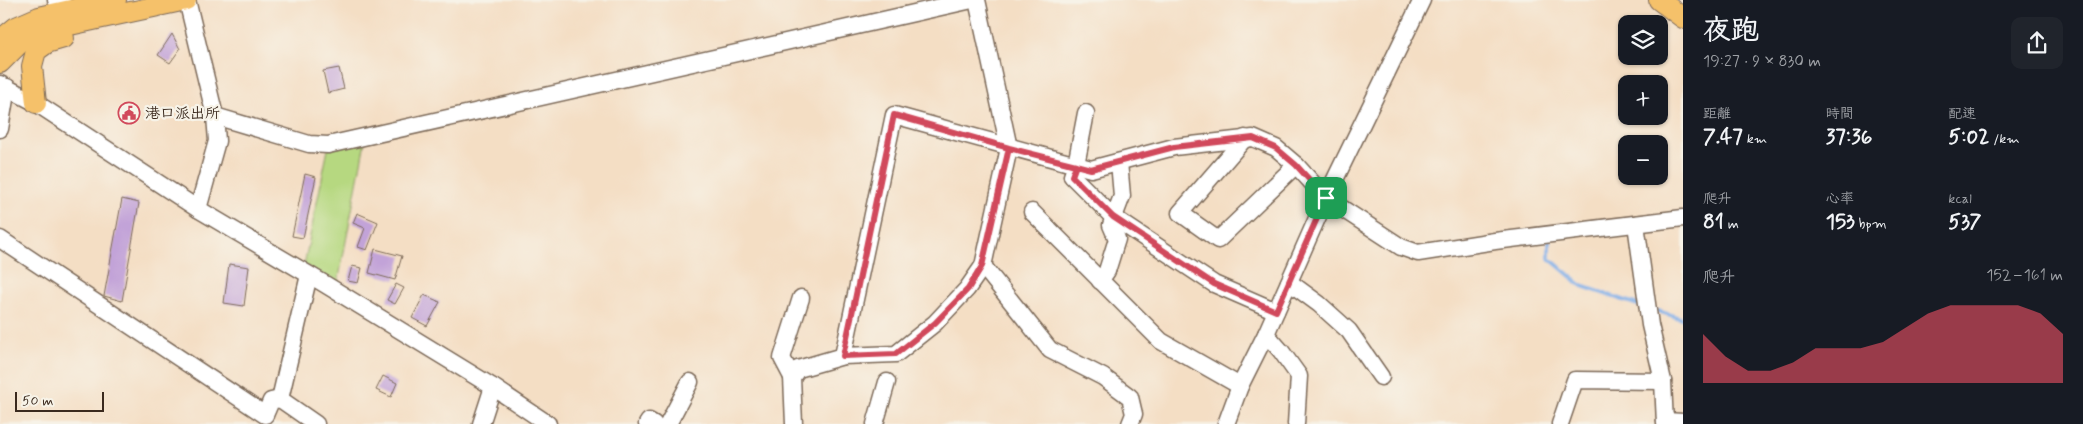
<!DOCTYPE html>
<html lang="zh-TW">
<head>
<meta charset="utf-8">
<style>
	:root { --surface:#171b24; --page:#20242c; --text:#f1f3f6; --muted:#9ea1a6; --accent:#d1495b }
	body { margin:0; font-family:Mynerve,"LXGW WenKai TC",sans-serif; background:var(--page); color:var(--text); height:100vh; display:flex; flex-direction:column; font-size:19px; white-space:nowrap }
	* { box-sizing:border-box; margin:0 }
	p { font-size:16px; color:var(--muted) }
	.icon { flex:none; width:28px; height:28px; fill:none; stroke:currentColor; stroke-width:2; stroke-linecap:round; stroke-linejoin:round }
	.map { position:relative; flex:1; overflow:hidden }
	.panel { display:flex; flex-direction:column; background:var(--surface); width:400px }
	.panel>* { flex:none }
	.tools { position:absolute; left:1618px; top:15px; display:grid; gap:10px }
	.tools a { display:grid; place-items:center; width:50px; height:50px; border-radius:10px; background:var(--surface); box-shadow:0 1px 4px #0004; font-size:25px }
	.scale { position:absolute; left:15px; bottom:12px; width:89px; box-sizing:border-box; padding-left:5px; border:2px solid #3b2a1e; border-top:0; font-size:14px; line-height:18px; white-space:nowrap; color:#3b2a1e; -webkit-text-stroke:4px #f7f3e8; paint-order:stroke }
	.pin { position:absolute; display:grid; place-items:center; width:42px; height:42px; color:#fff; margin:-21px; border-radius:10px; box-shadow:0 2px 8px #0006 }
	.round { display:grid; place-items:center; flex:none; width:52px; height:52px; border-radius:10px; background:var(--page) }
	.head { display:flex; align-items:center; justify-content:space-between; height:85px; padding:0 20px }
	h1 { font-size:28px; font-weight:700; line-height:38px }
	.stats { display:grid; grid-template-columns:repeat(3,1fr); gap:8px; height:85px; padding:5px 20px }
	.stats div { display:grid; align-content:center }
	.stats b { font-size:21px; font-weight:700 }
	.stats small { font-size:14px; font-weight:400 }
	.stats p { font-size:14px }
	.chart { height:140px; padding:10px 20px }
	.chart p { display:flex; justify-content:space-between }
	.chart svg { width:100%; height:90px; margin-top:5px; fill:var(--accent); opacity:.7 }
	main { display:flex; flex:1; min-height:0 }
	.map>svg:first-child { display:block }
	.green { fill:#b6d880; stroke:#78814f }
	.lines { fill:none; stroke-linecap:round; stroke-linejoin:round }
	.stream { stroke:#7dace7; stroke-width:4 }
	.building { fill:#c2a3d8 }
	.minor-casing { stroke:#7c6958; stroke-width:19 }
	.major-casing { stroke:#7c6958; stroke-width:22 }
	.minor { stroke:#fff; stroke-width:16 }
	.major { stroke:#f5c16b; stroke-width:20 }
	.route-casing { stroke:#fff; stroke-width:10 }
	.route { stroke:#d1495b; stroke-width:6 }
	.labels { text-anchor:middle; stroke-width:4.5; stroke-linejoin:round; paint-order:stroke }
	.poi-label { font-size:15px; fill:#3b2a1e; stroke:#f7f3e8; text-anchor:start }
</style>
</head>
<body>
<main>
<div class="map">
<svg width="1683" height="424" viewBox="0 0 1683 424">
	<rect width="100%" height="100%" fill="#f7f3e8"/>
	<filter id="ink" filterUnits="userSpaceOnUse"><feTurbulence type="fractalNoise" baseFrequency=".02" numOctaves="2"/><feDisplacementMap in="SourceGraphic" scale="10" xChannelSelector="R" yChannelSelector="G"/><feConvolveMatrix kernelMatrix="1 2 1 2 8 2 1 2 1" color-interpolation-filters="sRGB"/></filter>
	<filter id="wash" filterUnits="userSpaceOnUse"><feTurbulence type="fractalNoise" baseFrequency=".0096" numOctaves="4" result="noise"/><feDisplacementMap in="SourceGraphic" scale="20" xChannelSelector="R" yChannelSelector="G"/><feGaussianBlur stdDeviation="1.12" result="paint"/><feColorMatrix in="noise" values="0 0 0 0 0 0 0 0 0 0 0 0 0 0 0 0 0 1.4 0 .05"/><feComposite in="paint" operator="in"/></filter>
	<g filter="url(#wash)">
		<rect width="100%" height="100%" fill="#f4dec4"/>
		<polygon class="green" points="365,142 338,283 304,265 328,149"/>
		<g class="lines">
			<g class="stream">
				<polyline points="1549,241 1549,258 1582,286 1638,305"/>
				<polyline points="1658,311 1683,319"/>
			</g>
		</g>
		<g id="blocks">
			<g class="building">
				<polygon points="172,34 180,49 170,63 158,55"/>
				<polygon points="339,68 344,89 328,93 323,71"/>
				<polygon points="305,174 316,177 303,238 292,236"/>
				<polygon points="122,199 139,203 122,301 104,296"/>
				<polygon points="357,213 378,222 367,250 358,247 365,228 353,223"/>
				<polygon points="375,249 402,256 395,280 369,273"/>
				<polygon points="229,264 249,267 244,306 224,303"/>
				<polygon points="352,266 362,268 358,283 348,281"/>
				<polygon points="396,284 404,288 395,304 387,300"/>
				<polygon points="424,295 440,302 427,326 412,318"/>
				<polygon points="383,376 397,383 391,397 376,390"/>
			</g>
		</g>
	</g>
	<g filter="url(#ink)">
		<use href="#blocks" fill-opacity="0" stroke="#7c6958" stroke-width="1"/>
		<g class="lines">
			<g class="minor-casing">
				<g id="minor">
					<polyline points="56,0 72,10"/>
					<polyline points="187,0 215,116 217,141 198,209"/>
					<polyline points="0,84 36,103 198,209 323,283 493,387 548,424"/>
					<polyline points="1086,113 1076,165 1072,176 1113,217 1214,284 1276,311"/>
					<polyline points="215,116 309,144 328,145 972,0"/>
					<polyline points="0,129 7,87"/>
					<polyline points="1245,138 1180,213 1218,240 1296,165"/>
					<polyline points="1032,212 1161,341 1240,386"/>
					<polyline points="1636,224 1650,325 1663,381 1665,424"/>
					<polyline points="0,239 265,415 271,401 280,399 309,275"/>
					<polyline points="983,266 1050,350 1103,377 1130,397 1134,414 1130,424"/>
					<polyline points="1100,281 1107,271 1117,239 1111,225 1122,196 1119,162"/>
					<polyline points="1289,282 1319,304 1349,331 1381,377"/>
					<polyline points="1266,334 1281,351 1299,376 1296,424"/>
					<polyline points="843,356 894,115 1091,169 1174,147 1253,138 1276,148 1296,165 1326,198 1401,247 1418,253 1495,241 1683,218"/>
					<polyline points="792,377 782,358 801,298"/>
					<polyline points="280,399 316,424"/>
					<polyline points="1665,421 1683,422"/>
					<polyline points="481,424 493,387"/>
					<polyline points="647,424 649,421 654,424"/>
					<polyline points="668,424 690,382"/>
					<polyline points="794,424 792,377 798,369 843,356 896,354 935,323 967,289 983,266 1009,148 977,0"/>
					<polyline points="875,424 887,382"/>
					<polyline points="1226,424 1240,386 1266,334 1326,198 1422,0"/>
					<polyline points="1560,424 1575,380 1663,381"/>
				</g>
			</g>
			<g class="major-casing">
				<g id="major">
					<polyline points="1659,0 1683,18"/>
					<polyline points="0,40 16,27 39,17 116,0"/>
					<polyline points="0,63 24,39 42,31 186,0"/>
					<polyline points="36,103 32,66 36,51 47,43 64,38"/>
				</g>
			</g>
			<use href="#minor" class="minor"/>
			<use href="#major" class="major"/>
		</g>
	</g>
	<g class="lines" filter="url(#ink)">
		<g class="route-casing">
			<polyline id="route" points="1326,198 1296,165 1276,148 1253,138 1174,147 1091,169 1009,148 982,266 968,289 935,323 896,354 843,356 894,115 1009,148 1076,165 1072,176 1113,217 1214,284 1276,311 1326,198"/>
		</g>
		<use href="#route" class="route"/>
	</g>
	<defs>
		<g id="civic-ring" transform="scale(1.125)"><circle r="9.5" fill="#f7f3e8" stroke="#d1495b" stroke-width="1.5"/><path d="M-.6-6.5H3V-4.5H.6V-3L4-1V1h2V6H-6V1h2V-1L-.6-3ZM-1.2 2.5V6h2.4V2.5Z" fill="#d1495b"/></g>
	</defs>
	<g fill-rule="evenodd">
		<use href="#civic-ring" x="129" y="113"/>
	</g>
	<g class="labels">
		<g class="poi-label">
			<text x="145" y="118">港口派出所</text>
		</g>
	</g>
</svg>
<div class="tools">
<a><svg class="icon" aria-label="layers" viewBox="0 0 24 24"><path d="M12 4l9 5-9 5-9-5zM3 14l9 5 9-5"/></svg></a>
<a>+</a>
<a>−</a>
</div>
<div class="scale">50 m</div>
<div class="pin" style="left:1326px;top:198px;background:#1e9e55"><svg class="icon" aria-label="arrive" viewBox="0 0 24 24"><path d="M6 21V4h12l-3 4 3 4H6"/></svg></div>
</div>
<section class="panel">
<div class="head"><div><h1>夜跑</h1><p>19:27 · 9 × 830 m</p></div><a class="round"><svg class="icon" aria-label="share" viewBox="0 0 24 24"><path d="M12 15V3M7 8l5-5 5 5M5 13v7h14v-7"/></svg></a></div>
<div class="stats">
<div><p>距離</p><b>7.47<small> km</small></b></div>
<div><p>時間</p><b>37:36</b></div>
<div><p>配速</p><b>5:02<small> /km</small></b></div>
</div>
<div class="stats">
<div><p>爬升</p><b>81<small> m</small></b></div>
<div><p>心率</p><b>153<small> bpm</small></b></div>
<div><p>kcal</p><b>537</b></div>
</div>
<div class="chart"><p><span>爬升</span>152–161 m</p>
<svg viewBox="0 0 160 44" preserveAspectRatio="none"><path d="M0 44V20L10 31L20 38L30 38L40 34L50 27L60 27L70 27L80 24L90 17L100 10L110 6L120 6L130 6L140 6L150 10L160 20V44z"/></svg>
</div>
</section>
</main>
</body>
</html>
